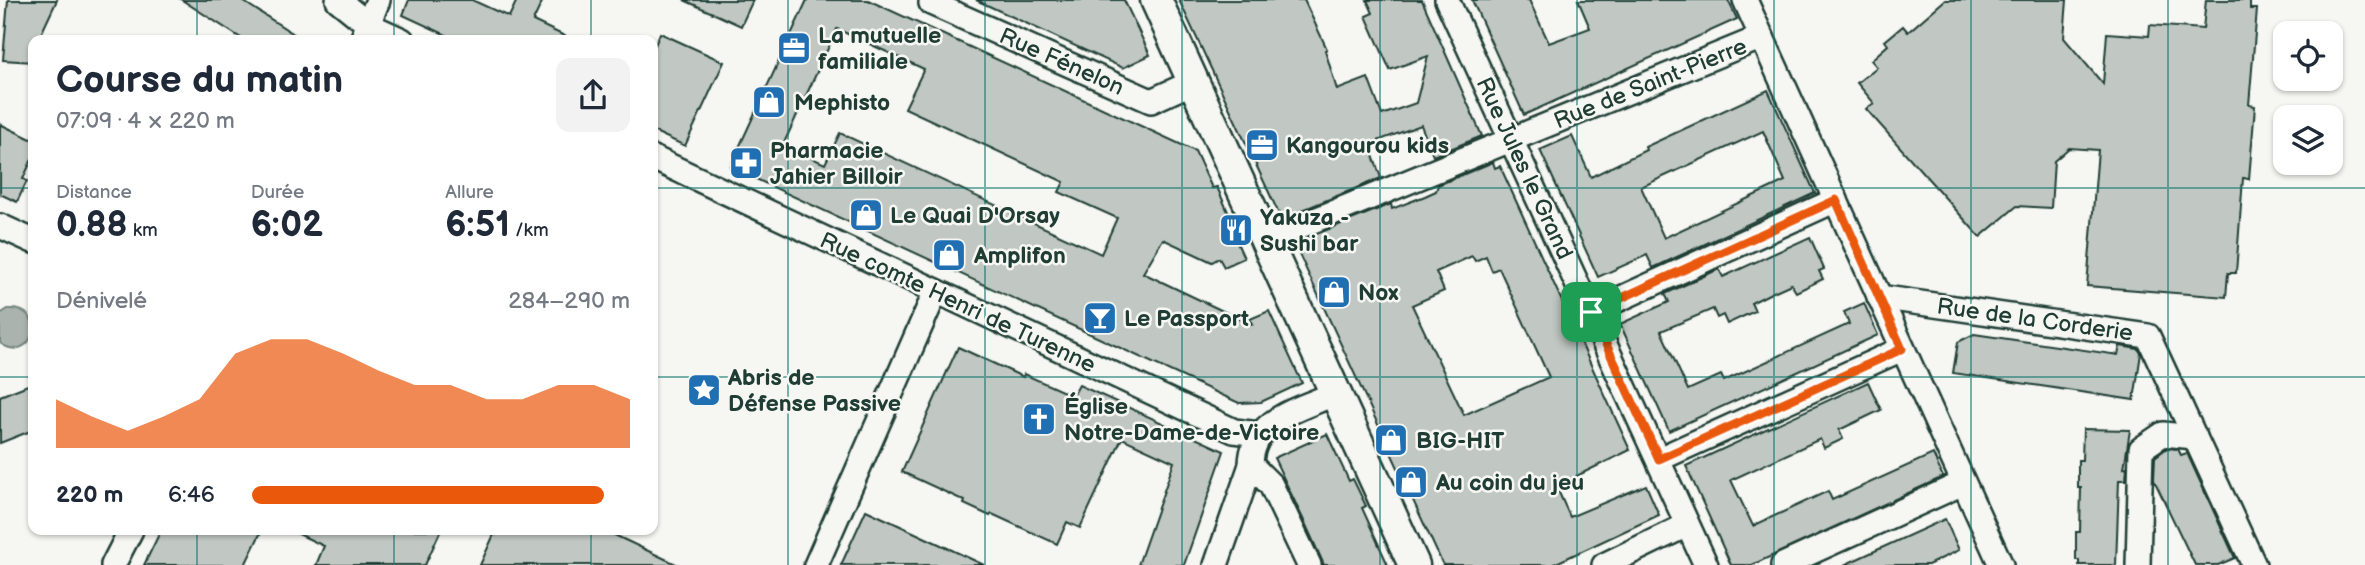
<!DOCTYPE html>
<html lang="fr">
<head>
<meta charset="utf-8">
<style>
	:root { --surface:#fff; --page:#f2f2f3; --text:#1f2937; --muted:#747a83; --accent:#ea580c }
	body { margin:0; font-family:"Balsamiq Sans",sans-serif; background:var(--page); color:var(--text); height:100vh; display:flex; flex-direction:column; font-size:26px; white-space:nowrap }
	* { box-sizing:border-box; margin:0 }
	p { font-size:23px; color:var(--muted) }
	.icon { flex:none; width:38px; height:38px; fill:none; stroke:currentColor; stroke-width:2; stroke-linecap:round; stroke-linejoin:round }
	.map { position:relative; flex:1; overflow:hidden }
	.drawer { position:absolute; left:28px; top:35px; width:630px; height:500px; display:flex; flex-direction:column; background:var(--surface); border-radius:14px; box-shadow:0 2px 5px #0004 }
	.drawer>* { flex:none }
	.controls { position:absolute; left:2273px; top:21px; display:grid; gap:14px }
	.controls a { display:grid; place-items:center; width:70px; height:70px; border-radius:14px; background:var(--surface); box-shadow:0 2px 5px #0004; font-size:35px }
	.pin { position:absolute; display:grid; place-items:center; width:60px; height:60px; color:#fff; margin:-30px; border-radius:14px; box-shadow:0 4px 10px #0006 }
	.round { display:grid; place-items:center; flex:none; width:74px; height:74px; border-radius:14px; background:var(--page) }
	.head { display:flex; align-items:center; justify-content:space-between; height:119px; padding:0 28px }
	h1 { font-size:38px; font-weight:700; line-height:52px }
	.figures { display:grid; grid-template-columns:repeat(3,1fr); gap:10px; height:119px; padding:7px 28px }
	.figures div { display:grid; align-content:center }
	.figures b { font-size:35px; font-weight:700 }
	.figures small { font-size:19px; font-weight:400 }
	.figures p { font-size:19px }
	.chart { height:196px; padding:14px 28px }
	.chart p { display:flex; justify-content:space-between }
	.chart svg { width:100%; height:126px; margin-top:7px; fill:var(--accent); opacity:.7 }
	ul { padding:0 28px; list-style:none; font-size:23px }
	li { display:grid; grid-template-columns:112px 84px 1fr; align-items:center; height:52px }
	li i { height:18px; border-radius:9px; background:var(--accent) }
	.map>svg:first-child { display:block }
	.water { fill:#aab3ae; stroke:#72847d; stroke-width:2 }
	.building { fill:#c1c8c3; stroke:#1f3d34; stroke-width:2; fill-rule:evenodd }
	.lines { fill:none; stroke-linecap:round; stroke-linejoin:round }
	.minor-casing { stroke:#1f3d34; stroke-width:28 }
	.tertiary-casing { stroke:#1f3d34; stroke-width:35 }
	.minor { stroke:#f6f6f2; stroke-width:23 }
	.tertiary { stroke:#f6f6f2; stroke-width:30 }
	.route-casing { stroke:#fff; stroke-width:14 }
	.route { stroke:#ea580c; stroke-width:9 }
	.grid { fill:none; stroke:#0f766e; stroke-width:2; stroke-opacity:0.55 }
	.labels { text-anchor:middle; stroke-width:5; stroke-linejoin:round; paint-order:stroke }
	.poi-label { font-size:23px; font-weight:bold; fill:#1f3d34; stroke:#f6f6f2; text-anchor:start }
	.street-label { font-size:23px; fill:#1f3d34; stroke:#f6f6f2 }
</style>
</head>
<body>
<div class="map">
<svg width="2365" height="565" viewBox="0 0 2365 565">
	<rect width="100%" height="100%" fill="#f6f6f2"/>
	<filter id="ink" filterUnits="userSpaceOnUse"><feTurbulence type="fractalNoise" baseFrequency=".0143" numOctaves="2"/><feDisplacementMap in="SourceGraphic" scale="14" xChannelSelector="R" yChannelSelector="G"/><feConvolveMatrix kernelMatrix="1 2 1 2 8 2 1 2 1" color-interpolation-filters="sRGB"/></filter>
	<g filter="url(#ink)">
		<path class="water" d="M 8,309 C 51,306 32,367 0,343 L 0,314 Z"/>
		<g class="building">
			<polygon points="8,0 57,0 42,32 42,40 33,40 33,62 3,60"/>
			<polygon points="182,0 241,0 303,40 244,40"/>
			<polygon points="409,0 472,0 509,17 517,0 543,0 533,21 573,40 457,40 403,15"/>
			<polygon points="684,0 753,0 741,26"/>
			<path d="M 807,0 L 868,0 L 1195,151 L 1212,188 L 1217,187 L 1229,214 L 1227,221 L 1244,258 L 1224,267 L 1219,258 L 1212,262 L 1163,239 L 1143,273 L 1246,322 L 1252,324 L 1250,319 L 1269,311 L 1302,383 L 1261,402 L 1239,403 L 730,167 ZM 837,29 L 924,69 L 905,108 L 1064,182 L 1059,192 L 1117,218 L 1101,254 L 840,133 L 825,164 L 783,145 Z"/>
			<polygon points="976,0 1124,0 1150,55 1123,68"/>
			<polygon points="1179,0 1304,0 1327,49 1325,50 1337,90 1368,78 1382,115 1416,103 1428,56 1390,70 1366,16 1373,13 1367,0 1422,0 1482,136 1433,156 1421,125 1369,144 1381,178 1283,218 1280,213 1279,214"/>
			<polygon points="1472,0 1529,0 1549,43 1590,28 1578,0 1728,0 1737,19 1524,115"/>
			<polygon points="1945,0 2067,0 2064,38 2103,84 2107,33 2149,36 2150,25 2203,29 2206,0 2250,0 2250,9 2257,9 2249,105 2255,106 2249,179 2243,178 2236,273 2228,273 2226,297 2087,286 2098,150 2069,148 2054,161 2051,208 2017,206 1980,237 1866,109 1874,103 1857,83 1877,67 1871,60 1888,45 1885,41 1903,26 1908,32"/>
			<polygon points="660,33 724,62 685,146 653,131 653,50"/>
			<path d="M 1768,90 L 1815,193 L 1653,268 L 1647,255 L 1598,277 L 1540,150 L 1572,136 L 1591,177 L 1646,150 L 1645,147 ZM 1763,131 L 1785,181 L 1664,238 L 1641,187 Z"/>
			<polygon points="0,124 33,140 33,157 23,179 27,181 17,202 0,194"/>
			<path d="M 1493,162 L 1495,168 L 1500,166 L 1630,450 L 1556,486 L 1570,517 L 1646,485 L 1659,515 L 1552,565 L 1443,565 L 1294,243 L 1391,204 L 1392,209 L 1425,196 L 1436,191 L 1438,185 ZM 1472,256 L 1475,261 L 1486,256 L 1492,271 L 1499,268 L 1549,377 L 1464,415 L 1412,305 L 1444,291 L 1436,272 Z"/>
			<polygon points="1810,237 1824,269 1819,271 1823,279 1796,292 1791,284 1771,293 1751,303 1755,311 1727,324 1723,315 1717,318 1713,309 1661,331 1688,390 1721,375 1724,381 1849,324 1844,312 1864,303 1878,335 1669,431 1620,324 1669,302 1665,294 1719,269 1723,277"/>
			<polygon points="1974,334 2118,355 2120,346 2138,349 2141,353 2134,400 1953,373 1958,342"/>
			<polygon points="958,347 1023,377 1024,374 1073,396 1079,385 1224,451 1184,565 1138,565 1174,462 1122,438 1080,528 1067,522 1057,544 992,514 990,516 964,504 965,501 902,472"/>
			<polygon points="1868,382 1881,410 1839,430 1843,439 1824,448 1820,439 1731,480 1753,526 1828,491 1832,500 1933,454 1943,477 1752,565 1731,565 1686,466"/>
			<polygon points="33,383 33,430 0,443 0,396"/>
			<polygon points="2083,429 2130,430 2124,468 2127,467 2126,480 2119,480 2116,565 2079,565 2079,560 2076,560 2076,532 2080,532 2081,488 2078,488 2078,460 2082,460"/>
			<polygon points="1327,434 1349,481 1353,479 1366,506 1362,508 1388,565 1324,565 1305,523 1274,458"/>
			<polygon points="2167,448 2178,449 2181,455 2187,453 2235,558 2218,565 2195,565 2154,480 2155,457"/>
			<polygon points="866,510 984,565 841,565"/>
			<polygon points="1945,519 1959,550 1928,565 1844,565"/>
			<polygon points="161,530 262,530 245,565 144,565"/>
			<polygon points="290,530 441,530 425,565 316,565 324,546"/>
			<polygon points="496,530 604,530 678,565 480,565"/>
		</g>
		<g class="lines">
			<g class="minor-casing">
				<g id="minor">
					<polyline points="338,0 369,25 402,40"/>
					<polyline points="1447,0 1706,565"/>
					<polyline points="1745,0 2001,565"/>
					<polyline points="931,3 1151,101 1193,82"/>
					<polyline points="362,40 378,0"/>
					<polyline points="653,158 1234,431 1259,434"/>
					<polyline points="0,226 33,241"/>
					<polyline points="1266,240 1762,37"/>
					<polyline points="1879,297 2148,336 2254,565"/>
					<polyline points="1591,312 1836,200"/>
					<polyline points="1659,459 1902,349"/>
					<polyline points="1251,465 1271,485 1309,565"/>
					<polyline points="113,565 131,530"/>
					<polyline points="816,565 936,291"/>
					<path d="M 1216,565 L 1251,465 C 1251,419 1300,409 1334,394"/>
					<polyline points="1604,565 1687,525"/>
					<polyline points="1783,565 1963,483"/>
					<polyline points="2138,565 2141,449 2163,434 2195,437"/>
				</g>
			</g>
			<g class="tertiary-casing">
				<polyline id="tertiary" points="1156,0 1414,565"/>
			</g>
			<use href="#minor" class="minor"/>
			<use href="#tertiary" class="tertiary"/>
		</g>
	</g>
	<g class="lines" filter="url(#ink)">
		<g class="route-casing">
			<polygon id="route" points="1836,200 1902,349 1659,459 1591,312"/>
		</g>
		<use href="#route" class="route"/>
	</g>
	<path class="grid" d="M 197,0 L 197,40M 394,0 L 394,40M 591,0 L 591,40M 788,0 L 788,565M 985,0 L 985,565M 1182,0 L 1182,565M 1380,0 L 1380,565M 1577,0 L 1577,565M 1774,0 L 1774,565M 1971,0 L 1971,565M 2168,0 L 2168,565M 0,188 L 33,188M 653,188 L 2365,188M 0,377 L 33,377M 653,377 L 2365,377M 197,530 L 197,565M 394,530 L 394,565M 591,530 L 591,565"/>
	<defs>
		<g id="office-square" transform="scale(1.75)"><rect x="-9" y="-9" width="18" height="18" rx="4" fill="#1f6fb2" stroke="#f6f6f2"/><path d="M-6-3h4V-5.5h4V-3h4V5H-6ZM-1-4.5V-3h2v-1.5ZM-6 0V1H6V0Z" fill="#fff"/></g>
		<g id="shop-square" transform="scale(1.75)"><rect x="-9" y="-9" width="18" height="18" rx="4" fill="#1f6fb2" stroke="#f6f6f2"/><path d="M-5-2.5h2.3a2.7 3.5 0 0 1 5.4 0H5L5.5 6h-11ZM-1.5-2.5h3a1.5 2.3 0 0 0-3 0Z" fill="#fff"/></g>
		<g id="pharmacy-square" transform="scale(1.75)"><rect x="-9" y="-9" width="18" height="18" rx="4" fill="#1f6fb2" stroke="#f6f6f2"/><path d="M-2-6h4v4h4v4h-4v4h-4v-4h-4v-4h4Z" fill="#fff"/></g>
		<g id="restaurant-square" transform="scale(1.75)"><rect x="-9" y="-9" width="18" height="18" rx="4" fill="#1f6fb2" stroke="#f6f6f2"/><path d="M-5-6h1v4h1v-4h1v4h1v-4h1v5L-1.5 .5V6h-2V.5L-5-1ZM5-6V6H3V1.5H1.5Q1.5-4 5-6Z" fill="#fff"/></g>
		<g id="bar-square" transform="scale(1.75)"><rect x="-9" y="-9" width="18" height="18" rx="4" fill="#1f6fb2" stroke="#f6f6f2"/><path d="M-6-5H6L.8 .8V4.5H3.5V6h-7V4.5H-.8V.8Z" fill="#fff"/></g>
		<g id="sight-square" transform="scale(1.75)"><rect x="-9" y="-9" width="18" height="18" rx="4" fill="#1f6fb2" stroke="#f6f6f2"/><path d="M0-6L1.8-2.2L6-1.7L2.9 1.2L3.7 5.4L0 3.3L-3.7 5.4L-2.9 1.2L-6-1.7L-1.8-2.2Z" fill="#fff"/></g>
		<g id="church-square" transform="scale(1.75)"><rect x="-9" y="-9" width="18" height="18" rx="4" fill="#1f6fb2" stroke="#f6f6f2"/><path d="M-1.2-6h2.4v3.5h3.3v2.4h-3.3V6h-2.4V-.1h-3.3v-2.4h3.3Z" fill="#fff"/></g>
	</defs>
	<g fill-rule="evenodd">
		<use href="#office-square" x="794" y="48"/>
		<use href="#shop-square" x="769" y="102"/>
		<use href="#office-square" x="1262" y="145"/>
		<use href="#pharmacy-square" x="746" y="163"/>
		<use href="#shop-square" x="866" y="215"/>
		<use href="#restaurant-square" x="1236" y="230"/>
		<use href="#shop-square" x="949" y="255"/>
		<use href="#shop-square" x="1334" y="292"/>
		<use href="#bar-square" x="1100" y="318"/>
		<use href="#sight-square" x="704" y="390"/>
		<use href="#church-square" x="1039" y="419"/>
		<use href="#shop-square" x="1391" y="440"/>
		<use href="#shop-square" x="1411" y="482"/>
	</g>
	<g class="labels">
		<g class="poi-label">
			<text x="818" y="43">La mutuelle<tspan x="818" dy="26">familiale</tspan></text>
			<text x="794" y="110">Mephisto</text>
			<text x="1286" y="153">Kangourou kids</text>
			<text x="770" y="158">Pharmacie<tspan x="770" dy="26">Jahier Billoir</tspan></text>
			<text x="890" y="223">Le Quai D'Orsay</text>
			<text x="1260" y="225">Yakuza -<tspan x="1260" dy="26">Sushi bar</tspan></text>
			<text x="974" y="263">Amplifon</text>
			<text x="1358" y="300">Nox</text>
			<text x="1124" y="326">Le Passport</text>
			<text x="728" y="385">Abris de<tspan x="728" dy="26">Défense Passive</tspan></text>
			<text x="1064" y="414">Église<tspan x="1064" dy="26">Notre-Dame-de-Victoire</tspan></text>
			<text x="1416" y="448">BIG-HIT</text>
			<text x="1436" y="490">Au coin du jeu</text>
		</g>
		<g class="street-label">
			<text transform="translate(1062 61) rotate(24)" y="8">Rue Fénelon</text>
			<text transform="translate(1650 83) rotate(-22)" y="8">Rue de Saint-Pierre</text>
			<text transform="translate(1525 168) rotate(65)" y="8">Rue Jules le Grand</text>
			<text transform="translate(958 302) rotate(25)" y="8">Rue comte Henri de Turenne</text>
			<text transform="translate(2035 319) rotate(8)" y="8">Rue de la Corderie</text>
		</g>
	</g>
</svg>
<div class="controls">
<a><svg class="icon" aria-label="locate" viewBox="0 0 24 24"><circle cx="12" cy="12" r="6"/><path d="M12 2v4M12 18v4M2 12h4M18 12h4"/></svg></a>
<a><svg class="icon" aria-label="layers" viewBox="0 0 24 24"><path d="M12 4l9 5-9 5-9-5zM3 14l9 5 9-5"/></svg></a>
</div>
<div class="pin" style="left:1591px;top:312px;background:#1e9e55"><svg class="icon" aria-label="arrive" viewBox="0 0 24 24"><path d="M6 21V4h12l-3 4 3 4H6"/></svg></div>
<section class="drawer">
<div class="head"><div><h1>Course du matin</h1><p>07:09 · 4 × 220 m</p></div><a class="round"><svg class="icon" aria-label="share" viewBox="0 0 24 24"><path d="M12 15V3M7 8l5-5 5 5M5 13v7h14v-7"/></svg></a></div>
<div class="figures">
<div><p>Distance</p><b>0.88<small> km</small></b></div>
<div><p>Durée</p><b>6:02</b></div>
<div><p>Allure</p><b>6:51<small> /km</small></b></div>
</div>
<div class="chart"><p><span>Dénivelé</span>284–290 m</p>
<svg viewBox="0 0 160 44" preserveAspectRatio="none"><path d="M0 44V27L10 33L20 38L30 33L40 27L50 11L60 6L70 6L80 11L90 17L100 22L110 22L120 27L130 27L140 22L150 22L160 27V44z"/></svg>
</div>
<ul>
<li><b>220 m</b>6:46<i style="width:93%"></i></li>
</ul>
</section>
</div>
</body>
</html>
